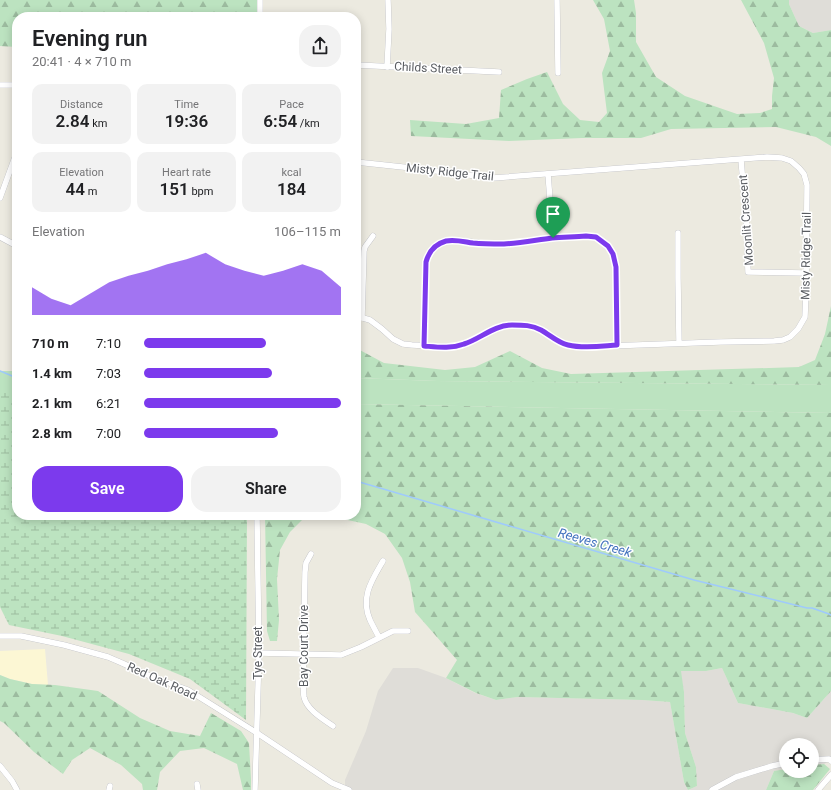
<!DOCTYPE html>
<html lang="en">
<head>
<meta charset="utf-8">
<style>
	:root { --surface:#fff; --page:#f2f2f2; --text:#202124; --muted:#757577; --accent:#7c3aed }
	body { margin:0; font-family:Roboto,sans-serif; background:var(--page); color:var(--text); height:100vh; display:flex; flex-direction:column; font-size:15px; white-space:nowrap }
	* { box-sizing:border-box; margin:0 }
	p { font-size:13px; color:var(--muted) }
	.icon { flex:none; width:22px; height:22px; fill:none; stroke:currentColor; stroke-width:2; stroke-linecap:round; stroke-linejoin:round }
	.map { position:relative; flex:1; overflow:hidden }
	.drawer { position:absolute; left:12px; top:12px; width:349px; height:508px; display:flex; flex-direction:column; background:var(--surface); border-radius:16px; box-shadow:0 2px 10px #0003 }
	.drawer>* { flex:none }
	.buttons { position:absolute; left:779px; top:738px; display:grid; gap:8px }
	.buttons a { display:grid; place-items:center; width:40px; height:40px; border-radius:50%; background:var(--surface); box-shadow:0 2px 10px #0003; font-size:20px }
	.pin { position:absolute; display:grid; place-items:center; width:34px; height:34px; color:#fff; margin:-41px -17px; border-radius:50% 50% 50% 0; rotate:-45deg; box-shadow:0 0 4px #0007 }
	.pin .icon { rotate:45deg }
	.round { display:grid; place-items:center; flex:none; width:42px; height:42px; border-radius:16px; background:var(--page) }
	.head { display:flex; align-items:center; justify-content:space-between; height:68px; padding:0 20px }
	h1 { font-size:22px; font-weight:600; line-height:30px }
	.stats { display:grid; grid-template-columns:repeat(3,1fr); gap:6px; height:68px; padding:4px 20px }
	.stats div { display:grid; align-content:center; border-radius:10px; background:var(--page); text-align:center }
	.stats b { font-size:17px; font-weight:600 }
	.stats small { font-size:11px; font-weight:400 }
	.stats p { font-size:11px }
	.chart { height:112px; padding:8px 20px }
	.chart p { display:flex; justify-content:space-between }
	.chart svg { width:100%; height:72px; margin-top:4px; fill:var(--accent); opacity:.7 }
	.action { display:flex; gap:8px; margin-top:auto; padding:8px 20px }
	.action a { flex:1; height:46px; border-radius:16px; background:var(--accent); color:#fff; font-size:16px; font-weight:600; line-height:46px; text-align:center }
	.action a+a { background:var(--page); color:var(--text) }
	ul { padding:0 20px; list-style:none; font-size:13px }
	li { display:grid; grid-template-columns:64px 48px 1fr; align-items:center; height:30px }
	li i { height:10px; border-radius:5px; background:var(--accent) }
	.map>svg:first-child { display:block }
	.commercial { fill:#fcf7d4 }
	.industrial { fill:#dfddd8 }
	.grass { fill:#bce3c0 }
	.forest { fill:url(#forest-firs) }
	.wetland { fill:url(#wetland-marsh) }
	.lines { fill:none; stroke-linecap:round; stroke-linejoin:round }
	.stream { stroke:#9fcafc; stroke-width:1.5 }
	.minor-casing { stroke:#b6b7bd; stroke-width:6 }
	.minor { stroke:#fff; stroke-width:5.5 }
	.route-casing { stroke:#fff; stroke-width:8 }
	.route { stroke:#7c3aed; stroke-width:5 }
	.labels { text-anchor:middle; stroke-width:3; stroke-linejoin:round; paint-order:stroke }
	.street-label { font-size:12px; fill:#595c61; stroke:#fff }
	.water-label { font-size:13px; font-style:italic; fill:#4373be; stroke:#fff }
</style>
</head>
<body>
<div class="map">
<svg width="831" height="790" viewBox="0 0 831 790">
	<defs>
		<pattern id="forest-firs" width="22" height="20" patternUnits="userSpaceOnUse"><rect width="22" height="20" fill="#bce3c0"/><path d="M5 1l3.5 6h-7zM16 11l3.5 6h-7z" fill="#9cbb9f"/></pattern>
		<pattern id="wetland-marsh" width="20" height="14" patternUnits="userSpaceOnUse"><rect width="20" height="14" fill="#bce3c0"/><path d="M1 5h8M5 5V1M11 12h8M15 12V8" fill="none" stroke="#9cbb9f"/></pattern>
	</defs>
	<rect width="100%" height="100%" fill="#eceae0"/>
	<polygon class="commercial" points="45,649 48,685 32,684 10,679 0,675 0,651"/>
	<g class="industrial">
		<polygon points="789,0 831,0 831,30 813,33 799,26 789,4"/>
		<polygon points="393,668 418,668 446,678 475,693 496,700 518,697 642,700 670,702 684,782 688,790 697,786 696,767 685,733 684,692 680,671 706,671 722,668 738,703 793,713 807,718 831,691 831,760 824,764 812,765 812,745 786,745 786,769 774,771 766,790 345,790 345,780 366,731 378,691"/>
	</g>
	<g class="grass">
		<rect x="0" y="371" width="17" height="22"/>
		<polygon points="356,378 437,381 831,385 831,413 356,404"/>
	</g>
	<g class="forest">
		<polygon points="0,0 258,0 257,17 17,17 17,47 0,46"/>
		<polygon points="593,0 634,0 636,13 636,42 656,77 685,96 737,114 760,113 772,109 772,96 774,78 764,43 741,0 789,0 789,4 799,26 813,33 831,30 831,146 816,137 776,127 671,129 641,138 582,138 509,141 411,136 410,120 466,124 499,118 501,90 527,79 547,72 563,104 580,120 599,122 607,113 602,73 610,51 604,19"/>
		<polygon points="831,306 831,385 437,381 356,378 356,348 384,363 445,370 475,367 510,351 542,368 571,374 799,367 815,360 825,334"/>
		<polygon points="356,404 831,413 831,691 807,718 793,713 738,703 722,668 706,671 681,671 684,692 685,733 696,767 697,786 688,790 684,782 670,702 642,700 518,697 496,700 476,693 446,678 457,660 415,612 410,582 402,558 385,534 366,524 329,516 303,519 290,532 280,550 277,579 279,620 277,641 270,641 267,631 265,515 356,515"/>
		<polygon points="0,675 10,679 32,684 55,685 98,691 140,718 170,731 200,736 211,713 241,731 249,743 251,779 251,790 243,790 237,764 204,748 180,751 160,772 157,790 143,790 142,784 121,765 90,748 72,760 63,774 34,752 4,723 0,721"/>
		<polygon points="824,764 830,769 813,790 766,790 774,771 786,769 786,771 812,771 812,765"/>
	</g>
	<polygon class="wetland" points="0,393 17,393 17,515 247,515 246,720 190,679 129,654 62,636 9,625 0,607"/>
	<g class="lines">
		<g class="stream">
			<polyline points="0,371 17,378"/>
			<polyline points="356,481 694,580 807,608 812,608 829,614 831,615"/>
		</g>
		<g class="minor-casing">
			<g id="minor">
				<polyline points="557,0 558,73"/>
				<polyline points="260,17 260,0"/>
				<polyline points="356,65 499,72"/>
				<polyline points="387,67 389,29 388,0"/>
				<polyline points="0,85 17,85"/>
				<polyline points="741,160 746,216 748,272 806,273"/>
				<polyline points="356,162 412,168 493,178 767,157 782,158 791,161 799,168 804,174 807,185 806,291 805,317 798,329 790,337 783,340 774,341 720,342 581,347 567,345 556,340 541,330 528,325 509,325 496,328 477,339 465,344 454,347 412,345 403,344 393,339 382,329 370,320 356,316"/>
				<polyline points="548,174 553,238"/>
				<polyline points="0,198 15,157"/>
				<polyline points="678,233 678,278 679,343"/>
				<polyline points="0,237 17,246"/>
				<polyline points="362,318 364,251 365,247 373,236"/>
				<path d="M 424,346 L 426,262 C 429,251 435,244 446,241 C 458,238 479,244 492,244 C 519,244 545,239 572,237 C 578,237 591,235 597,237 C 598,238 600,239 601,241 C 612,249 613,254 616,267 L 617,345"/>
				<path d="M 311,554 L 306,563 L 305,572 L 303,681 C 304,686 303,692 304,697 C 307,710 323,719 333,726"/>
				<polyline points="0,636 21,636 64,645 108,657 122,663 150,676 188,690 257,733 332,783 349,790"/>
				<path d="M 379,637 C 376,632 373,626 370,620 C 360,597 372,580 383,561"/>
				<polyline points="259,653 341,655 361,647 393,631 408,631"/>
				<polyline points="812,760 829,759 831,761"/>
				<polyline points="0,766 12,781 17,790"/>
				<polyline points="197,784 198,790"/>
				<polyline points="109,790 110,786"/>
				<polyline points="255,790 259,653 257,515"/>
				<polyline points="712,790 736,777 772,766 786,763"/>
				<polyline points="818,790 831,775"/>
			</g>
		</g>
		<use href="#minor" class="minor"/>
	</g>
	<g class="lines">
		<g class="route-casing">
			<path id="route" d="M 586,236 L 596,237 L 608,246 L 613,254 L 616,267 L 617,345 C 602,346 584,349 568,345 C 558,343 550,335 541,330 C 532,325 523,325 512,325 C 494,325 480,339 464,344 C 451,349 437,347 424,346 L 426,262 C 429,251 435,244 446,241 C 455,239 465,242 473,243 C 483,244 494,244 504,244 C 520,243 536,240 552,238 C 564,237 575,237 586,236 Z"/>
		</g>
		<use href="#route" class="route"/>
	</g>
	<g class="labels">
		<g class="street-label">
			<text transform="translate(428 68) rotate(3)" y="4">Childs Street</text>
			<text transform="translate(450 172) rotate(6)" y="4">Misty Ridge Trail</text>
			<text transform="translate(746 220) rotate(-94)" y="4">Moonlit Crescent</text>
			<text transform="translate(806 256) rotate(-89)" y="4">Misty Ridge Trail</text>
			<text transform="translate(304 646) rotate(-90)" y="4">Bay Court Drive</text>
			<text transform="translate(258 653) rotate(-90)" y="4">Tye Street</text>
			<text transform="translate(162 681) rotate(24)" y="4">Red Oak Road</text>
		</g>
		<g class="water-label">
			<text transform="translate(595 542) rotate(16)" y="5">Reeves Creek</text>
		</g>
	</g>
</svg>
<div class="buttons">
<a><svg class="icon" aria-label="locate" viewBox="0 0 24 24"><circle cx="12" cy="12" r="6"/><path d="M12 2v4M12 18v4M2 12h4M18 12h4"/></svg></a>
</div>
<div class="pin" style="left:553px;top:238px;background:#1e9e55"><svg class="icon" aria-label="arrive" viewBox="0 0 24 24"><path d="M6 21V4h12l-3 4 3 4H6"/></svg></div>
<section class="drawer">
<div class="head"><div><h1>Evening run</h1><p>20:41 · 4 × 710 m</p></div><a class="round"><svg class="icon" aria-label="share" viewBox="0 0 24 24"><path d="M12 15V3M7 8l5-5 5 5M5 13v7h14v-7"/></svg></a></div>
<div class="stats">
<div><p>Distance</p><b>2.84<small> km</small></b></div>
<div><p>Time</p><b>19:36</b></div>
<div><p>Pace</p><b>6:54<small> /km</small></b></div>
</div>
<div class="stats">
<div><p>Elevation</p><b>44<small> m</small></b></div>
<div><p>Heart rate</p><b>151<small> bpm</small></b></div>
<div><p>kcal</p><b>184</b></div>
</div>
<div class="chart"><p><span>Elevation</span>106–115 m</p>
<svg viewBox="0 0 160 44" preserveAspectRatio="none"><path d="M0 44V27L10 34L20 38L30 31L40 24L50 20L60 17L70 13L80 10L90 6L100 13L110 17L120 20L130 17L140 13L150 17L160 27V44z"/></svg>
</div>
<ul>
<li><b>710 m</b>7:10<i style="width:62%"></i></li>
<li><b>1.4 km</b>7:03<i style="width:65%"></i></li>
<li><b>2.1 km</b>6:21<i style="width:100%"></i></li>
<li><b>2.8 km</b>7:00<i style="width:68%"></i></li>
</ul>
<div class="action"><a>Save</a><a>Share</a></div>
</section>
</div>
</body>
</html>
